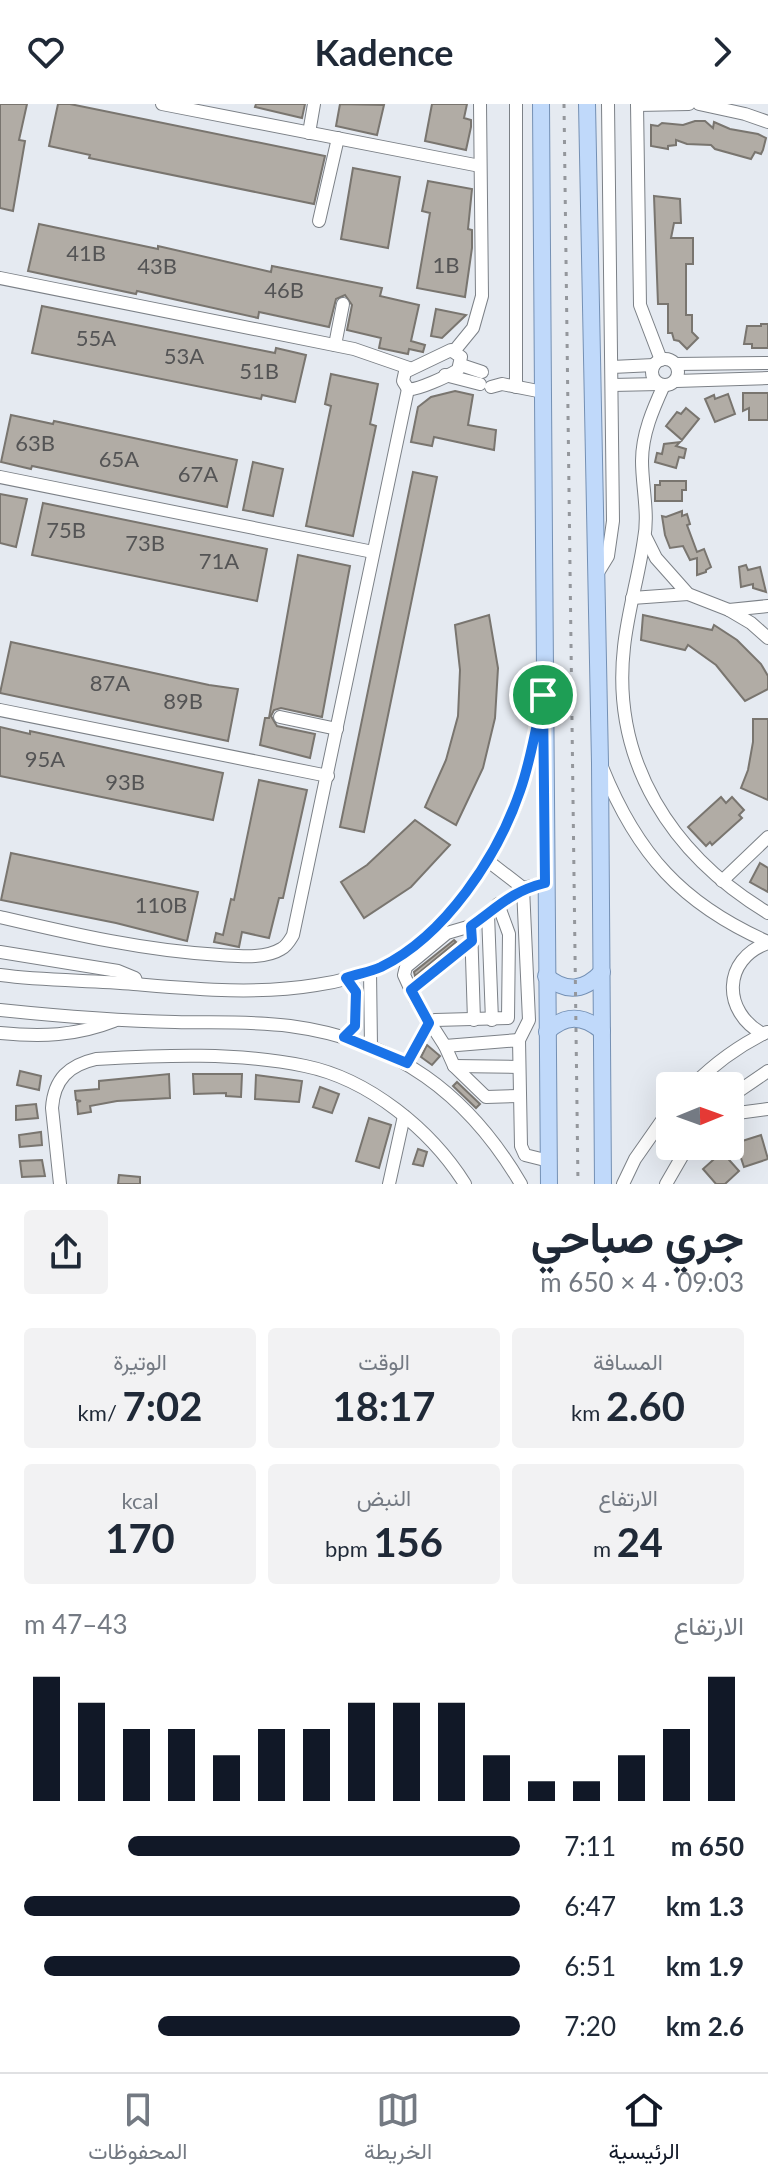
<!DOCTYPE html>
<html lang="ar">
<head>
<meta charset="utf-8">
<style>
	:root { --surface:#fff; --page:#f2f2f3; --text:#1f2937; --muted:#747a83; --line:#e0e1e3; --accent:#111827 }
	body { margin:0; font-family:Lato,Vazirmatn,sans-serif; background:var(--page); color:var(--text); direction:rtl; height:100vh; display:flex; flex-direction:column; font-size:30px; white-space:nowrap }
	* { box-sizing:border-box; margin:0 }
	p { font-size:26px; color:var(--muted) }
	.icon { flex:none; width:44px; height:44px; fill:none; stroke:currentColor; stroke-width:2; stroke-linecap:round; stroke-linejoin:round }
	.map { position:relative; height:1080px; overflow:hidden; direction:ltr }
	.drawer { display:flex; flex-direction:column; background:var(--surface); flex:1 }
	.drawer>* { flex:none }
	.needle { width:52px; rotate:89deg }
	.buttons { position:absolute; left:656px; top:968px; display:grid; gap:16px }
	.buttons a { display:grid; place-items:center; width:88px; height:88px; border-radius:8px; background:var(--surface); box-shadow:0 8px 32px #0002; font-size:40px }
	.pin { position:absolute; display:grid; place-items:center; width:68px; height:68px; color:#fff; margin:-34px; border:4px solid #fff; border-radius:50%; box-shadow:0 2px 8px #0007 }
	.round { display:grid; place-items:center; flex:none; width:84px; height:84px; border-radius:8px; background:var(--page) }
	.overview { display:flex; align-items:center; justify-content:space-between; height:136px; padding:0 24px }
	h1 { font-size:44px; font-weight:700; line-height:60px }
	.stats { display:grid; grid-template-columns:repeat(3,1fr); gap:12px; height:136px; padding:8px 24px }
	.stats div { display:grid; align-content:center; border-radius:8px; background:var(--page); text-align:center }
	.stats b { font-size:40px; font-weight:700 }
	.stats small { font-size:22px; font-weight:400 }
	.stats p { font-size:22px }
	.chart { height:224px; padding:16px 24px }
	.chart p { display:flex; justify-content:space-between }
	.chart svg { width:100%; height:144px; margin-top:8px; stroke:var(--accent); stroke-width:6 }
	ul { padding:0 24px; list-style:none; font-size:26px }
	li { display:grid; grid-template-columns:128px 96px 1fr; align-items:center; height:60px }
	li i { height:20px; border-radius:10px; background:var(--accent) }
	header { display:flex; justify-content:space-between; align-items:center; height:104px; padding:0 24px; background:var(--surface); font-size:36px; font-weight:700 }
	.tab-bar { display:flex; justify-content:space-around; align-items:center; height:112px; border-top:2px solid var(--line); background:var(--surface); font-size:22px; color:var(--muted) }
	.tab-bar a { display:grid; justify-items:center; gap:4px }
	.tab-bar .selected { color:var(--accent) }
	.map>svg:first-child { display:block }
	.building { fill:#b1aca5; stroke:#79756f; stroke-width:2 }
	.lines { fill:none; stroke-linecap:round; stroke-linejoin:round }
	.minor-casing { stroke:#7c8187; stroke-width:14 }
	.major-casing { stroke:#7490b4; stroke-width:18 }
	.minor { stroke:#fff; stroke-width:12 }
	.major { stroke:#c0d9fa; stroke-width:16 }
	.rail { stroke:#94979c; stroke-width:3; stroke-dasharray:4 8; stroke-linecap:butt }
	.route-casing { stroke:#fff; stroke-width:16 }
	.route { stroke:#1a73e8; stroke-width:10 }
	.labels { text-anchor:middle; stroke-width:6; stroke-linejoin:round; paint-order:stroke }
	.number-label { font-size:22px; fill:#545455 }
</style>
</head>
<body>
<header><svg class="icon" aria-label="forward" viewBox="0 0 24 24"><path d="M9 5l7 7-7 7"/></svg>Kadence<svg class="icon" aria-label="heart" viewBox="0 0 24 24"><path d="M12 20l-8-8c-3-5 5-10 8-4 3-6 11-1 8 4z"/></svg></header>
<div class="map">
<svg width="768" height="1080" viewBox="0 0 768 1080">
	<rect width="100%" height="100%" fill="#e5eaf1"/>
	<g class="building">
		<polygon points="0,0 27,0 19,36 25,37 13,107 0,104"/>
		<polygon points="58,0 70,0 325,52 314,100 89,54 90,51 49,42"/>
		<polygon points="256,0 305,0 302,14 255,3"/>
		<polygon points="340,0 384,1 377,31 336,22"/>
		<polygon points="432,0 467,0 464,14 471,16 471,23 466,46 425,37"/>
		<polygon points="695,17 705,17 713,24 714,18 730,25 758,30 766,34 763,46 761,50 755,48 751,55 715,45 711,41 687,40 676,36 676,41 668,42 668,45 651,42 651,21 658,22 662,19 683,21"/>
		<polygon points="353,64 400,73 388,144 341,135"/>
		<polygon points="428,77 472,85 468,125 472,126 472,144 465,193 417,184 430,109 422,107"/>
		<polygon points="654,92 680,95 681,119 674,119 671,134 693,134 693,160 686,160 686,211 692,211 692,228 698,234 687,245 679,237 674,236 672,229 668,229 668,200 658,200"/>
		<polygon points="39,120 158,145 158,142 271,168 272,162 382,184 380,192 419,201 411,237 425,241 423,248 409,245 408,250 379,244 381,234 347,226 352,201 345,191 336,195 329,223 259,208 258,214 137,187 136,190 28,167"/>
		<polygon points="42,202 275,249 276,244 306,251 295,298 262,291 261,295 32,249"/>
		<polygon points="436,205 466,211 442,234 431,232"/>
		<polygon points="761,220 768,220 768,244 752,244 752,240 744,240 747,222 761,222"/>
		<polygon points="331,270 378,280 370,320 376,322 353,432 306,422 331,302 325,300"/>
		<polygon points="455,287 473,291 468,321 496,326 494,346 434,333 432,342 411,338 418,303 431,293"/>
		<polygon points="743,289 768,289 768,316 749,316 749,304 743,307"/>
		<polygon points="728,290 735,310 715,318 705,295 714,291 715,295"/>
		<polygon points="686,304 699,315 682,336 666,322 677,308 681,310"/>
		<polygon points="11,311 53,320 54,317 237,356 227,403 32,362 31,365 1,358"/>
		<polygon points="680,338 676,342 686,345 684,354 679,353 676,364 655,358 657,349 662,350 664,340"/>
		<polygon points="253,358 283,365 273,412 243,406"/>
		<polygon points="413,368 437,373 364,728 340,723"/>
		<polygon points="660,377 686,377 686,386 682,386 682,397 655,397 655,381 660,381"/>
		<polygon points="0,390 27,395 16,443 0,439"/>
		<polygon points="43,399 267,445 257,497 32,451"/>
		<polygon points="682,407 682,412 687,410 690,420 687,421 697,448 704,445 711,463 706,466 706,468 697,471 697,454 690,456 683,442 670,444 665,431 662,412 666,413"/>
		<polygon points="298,451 350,462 322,613 281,604 274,606 271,612 277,622 315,630 310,654 260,641 265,614 269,614"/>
		<polygon points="746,461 748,466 760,463 766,488 753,484 753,480 741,483 739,463"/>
		<polygon points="489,511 498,564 495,614 483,664 456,721 425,703 446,656 458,612 460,566 455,521"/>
		<polygon points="643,511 712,526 714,521 737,536 761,560 768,572 768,585 745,597 716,561 688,541 685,546 641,536"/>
		<polygon points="11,538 209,581 238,585 228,637 0,589"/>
		<polygon points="753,615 768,615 768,696 741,684 748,666 753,638"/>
		<polygon points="0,623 30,630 30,627 223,669 213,716 0,672"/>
		<polygon points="259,676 307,686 283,794 279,794 269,834 242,828 239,843 214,838 216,829 223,831 231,795 234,796"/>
		<polygon points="721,693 726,699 732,693 744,706 739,711 742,714 712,741 710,738 706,742 688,723"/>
		<polygon points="415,716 450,741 411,783 364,814 341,778 367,761"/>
		<polygon points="11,749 198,788 187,837 116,819 1,796"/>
		<polygon points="760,759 768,764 768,788 750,778"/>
		<polygon points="454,836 456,838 415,872 414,868"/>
		<polygon points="427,941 440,952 432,961 421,953"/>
		<polygon points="20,967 41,972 39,986 17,981"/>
		<polygon points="169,970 170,994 117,997 90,1002 91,1008 78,1010 77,998 81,997 76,996 75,987 99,985 99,977"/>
		<polygon points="193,970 242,970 241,993 226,992 226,989 194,990"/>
		<polygon points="256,971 302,977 299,998 255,995"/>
		<polygon points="457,978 480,1000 476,1004 453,982"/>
		<polygon points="320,983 339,990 332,1009 313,1003"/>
		<polygon points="36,1000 38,1014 16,1016 16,1002"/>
		<polygon points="369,1014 391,1021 379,1064 356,1057"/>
		<polygon points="41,1028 42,1041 20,1043 19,1031"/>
		<polygon points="761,1031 768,1055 744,1063 736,1039"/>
		<polygon points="418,1045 427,1048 423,1062 413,1060"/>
		<polygon points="722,1048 739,1067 725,1080 716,1080 703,1065"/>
		<polygon points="42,1056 45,1072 22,1073 20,1057"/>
		<polygon points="119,1071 140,1073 140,1080 118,1080"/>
	</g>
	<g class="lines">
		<g class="minor-casing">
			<g id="minor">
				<polyline points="162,0 480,62"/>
				<polyline points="516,0 516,283"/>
				<polyline points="637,0 640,201 661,256"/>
				<polyline points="699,0 745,10 768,18"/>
				<polyline points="637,1 689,0"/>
				<polyline points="309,29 314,0"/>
				<polyline points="319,117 338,34"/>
				<polyline points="0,174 354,245 409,264"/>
				<polyline points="335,241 343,200"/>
				<path d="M 451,246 L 461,253 L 458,266 C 448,272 416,287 408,285 L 403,277 L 405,268 Z"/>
				<polyline points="455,246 473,224 482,192 480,0"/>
				<circle cx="665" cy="268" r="13"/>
				<polyline points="676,260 768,259"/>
				<polyline points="461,261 482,268"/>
				<polyline points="612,263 654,261"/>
				<polyline points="445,271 480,280"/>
				<polyline points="676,277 768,274"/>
				<polyline points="612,281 659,280"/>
				<path d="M 664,281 C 653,305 642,330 642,357 C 642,382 649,410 644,435 C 639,471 628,506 624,543 C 611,658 672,751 768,809"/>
				<polyline points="491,283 502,280 543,288"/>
				<polyline points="0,373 373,448"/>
				<polyline points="645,432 656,454 688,490 729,506 751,519 768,534"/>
				<polyline points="597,470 608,452 613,417 608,0"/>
				<polyline points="632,494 688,490"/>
				<polyline points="729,506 768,502"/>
				<polyline points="0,606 328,672"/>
				<polyline points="280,613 337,625"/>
				<path d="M 602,663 C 637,750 682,800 768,838"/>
				<polyline points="488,757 523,784 529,916 519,936"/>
				<polyline points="722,777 768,733"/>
				<polyline points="488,810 492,916"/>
				<path d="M 0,813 C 73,830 145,847 220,851 C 239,852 265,855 281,845 C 287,842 290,836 293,831 L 408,285"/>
				<polyline points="471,822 474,916"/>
				<polyline points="0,848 118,867 135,874 137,880"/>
				<polyline points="370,867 371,943"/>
				<path d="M 0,871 C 44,877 89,876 134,880 C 194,885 256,891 316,881 C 337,878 361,872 380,863 C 443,834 501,749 521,685 C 530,658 535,630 541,602"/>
				<polyline points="411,886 472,837"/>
				<path d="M 0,906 C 58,912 117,917 175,918 C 213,919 253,917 290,922 C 396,936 468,990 521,1080"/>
				<path d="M 0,929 C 41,933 76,932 114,917"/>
				<path d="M 763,930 C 722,908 722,855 768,839"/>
				<polyline points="344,933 355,922 356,888 346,874"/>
				<polyline points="445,942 519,936 521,1042 525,1051 549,1057"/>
				<polyline points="407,959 429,919 435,916 508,914 509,830 498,800"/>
				<polyline points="454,962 519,963"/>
				<path d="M 692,982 C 714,960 740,941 767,928"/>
				<polyline points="520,992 486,993 454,962 445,942 415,895 404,871 406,863 447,829 471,822 523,784 545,779"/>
				<polyline points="730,993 768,967"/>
				<polyline points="730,1010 768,1005"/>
				<path d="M 60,1080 L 52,1004 C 54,975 69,961 96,955 C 166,951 236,948 305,962 C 369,975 431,1026 465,1080"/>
				<polyline points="389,1080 404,1012"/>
				<polyline points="623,1080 635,1055 670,1005"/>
				<polyline points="666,1080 688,1042"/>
			</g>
		</g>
		<g class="major-casing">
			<g id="major">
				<path d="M 541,0 C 544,360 545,720 549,1080"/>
				<polyline points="587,0 600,659 603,1080"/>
				<path d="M 546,872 C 566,889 584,887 602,868"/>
				<path d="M 547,928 C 565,910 583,911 602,927"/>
			</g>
		</g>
		<use href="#minor" class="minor"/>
		<use href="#major" class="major"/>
		<polyline class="rail" points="564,0 578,1080"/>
	</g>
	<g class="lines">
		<g class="route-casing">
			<path id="route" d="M 543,591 L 545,779 C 512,787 498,803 471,822 L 472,837 L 411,886 L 429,919 L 407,959 L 344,933 L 355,922 L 356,888 L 346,874 C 357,870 370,868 381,863 C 445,832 498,752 520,687 C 531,656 536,623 543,591 Z"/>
		</g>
		<use href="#route" class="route"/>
	</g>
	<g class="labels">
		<g class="number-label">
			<text x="86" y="157">41B</text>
			<text x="446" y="169">1B</text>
			<text x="157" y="170">43B</text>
			<text x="284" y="194">46B</text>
			<text x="96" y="242">55A</text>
			<text x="184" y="260">53A</text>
			<text x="259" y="275">51B</text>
			<text x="35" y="347">63B</text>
			<text x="119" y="363">65A</text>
			<text x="198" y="378">67A</text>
			<text x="66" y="434">75B</text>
			<text x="145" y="447">73B</text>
			<text x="219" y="465">71A</text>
			<text x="110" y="587">87A</text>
			<text x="183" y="605">89B</text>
			<text x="45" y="663">95A</text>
			<text x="125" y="686">93B</text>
			<text x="161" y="809">110B</text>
		</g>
	</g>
</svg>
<div class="buttons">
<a><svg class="needle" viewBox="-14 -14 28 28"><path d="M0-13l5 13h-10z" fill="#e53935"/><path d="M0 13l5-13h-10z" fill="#747a83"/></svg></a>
</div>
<div class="pin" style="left:543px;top:591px;background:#1e9e55"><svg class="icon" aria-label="arrive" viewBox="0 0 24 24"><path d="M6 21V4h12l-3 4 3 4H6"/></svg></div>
</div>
<section class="drawer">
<div class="overview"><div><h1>جري صباحي</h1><p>09:03 · 4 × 650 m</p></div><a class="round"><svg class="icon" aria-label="share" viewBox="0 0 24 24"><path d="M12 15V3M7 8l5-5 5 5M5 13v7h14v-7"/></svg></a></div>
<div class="stats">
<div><p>المسافة</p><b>2.60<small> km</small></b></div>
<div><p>الوقت</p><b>18:17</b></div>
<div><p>الوتيرة</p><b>7:02<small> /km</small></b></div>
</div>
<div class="stats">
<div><p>الارتفاع</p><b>24<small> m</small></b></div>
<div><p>النبض</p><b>156<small> bpm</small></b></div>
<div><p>kcal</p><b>170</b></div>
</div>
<div class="chart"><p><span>الارتفاع</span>43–47 m</p>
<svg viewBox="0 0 160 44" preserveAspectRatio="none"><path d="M5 44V6M15 44V14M25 44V22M35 44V22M45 44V30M55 44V22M65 44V22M75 44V14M85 44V14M95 44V14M105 44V30M115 44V38M125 44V38M135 44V30M145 44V22M155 44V6"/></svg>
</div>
<ul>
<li><b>650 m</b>7:11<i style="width:79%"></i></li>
<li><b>1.3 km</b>6:47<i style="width:100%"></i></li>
<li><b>1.9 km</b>6:51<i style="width:96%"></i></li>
<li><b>2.6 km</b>7:20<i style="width:73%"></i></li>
</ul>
</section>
<nav class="tab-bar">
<a class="selected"><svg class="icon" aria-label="home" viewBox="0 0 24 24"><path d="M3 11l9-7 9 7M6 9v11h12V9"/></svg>الرئيسية</a>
<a><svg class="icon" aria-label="map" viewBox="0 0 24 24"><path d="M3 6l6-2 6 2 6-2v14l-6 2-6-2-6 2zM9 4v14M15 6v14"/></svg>الخريطة</a>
<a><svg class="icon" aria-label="saved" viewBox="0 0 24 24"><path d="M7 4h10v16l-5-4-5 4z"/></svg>المحفوظات</a>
</nav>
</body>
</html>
